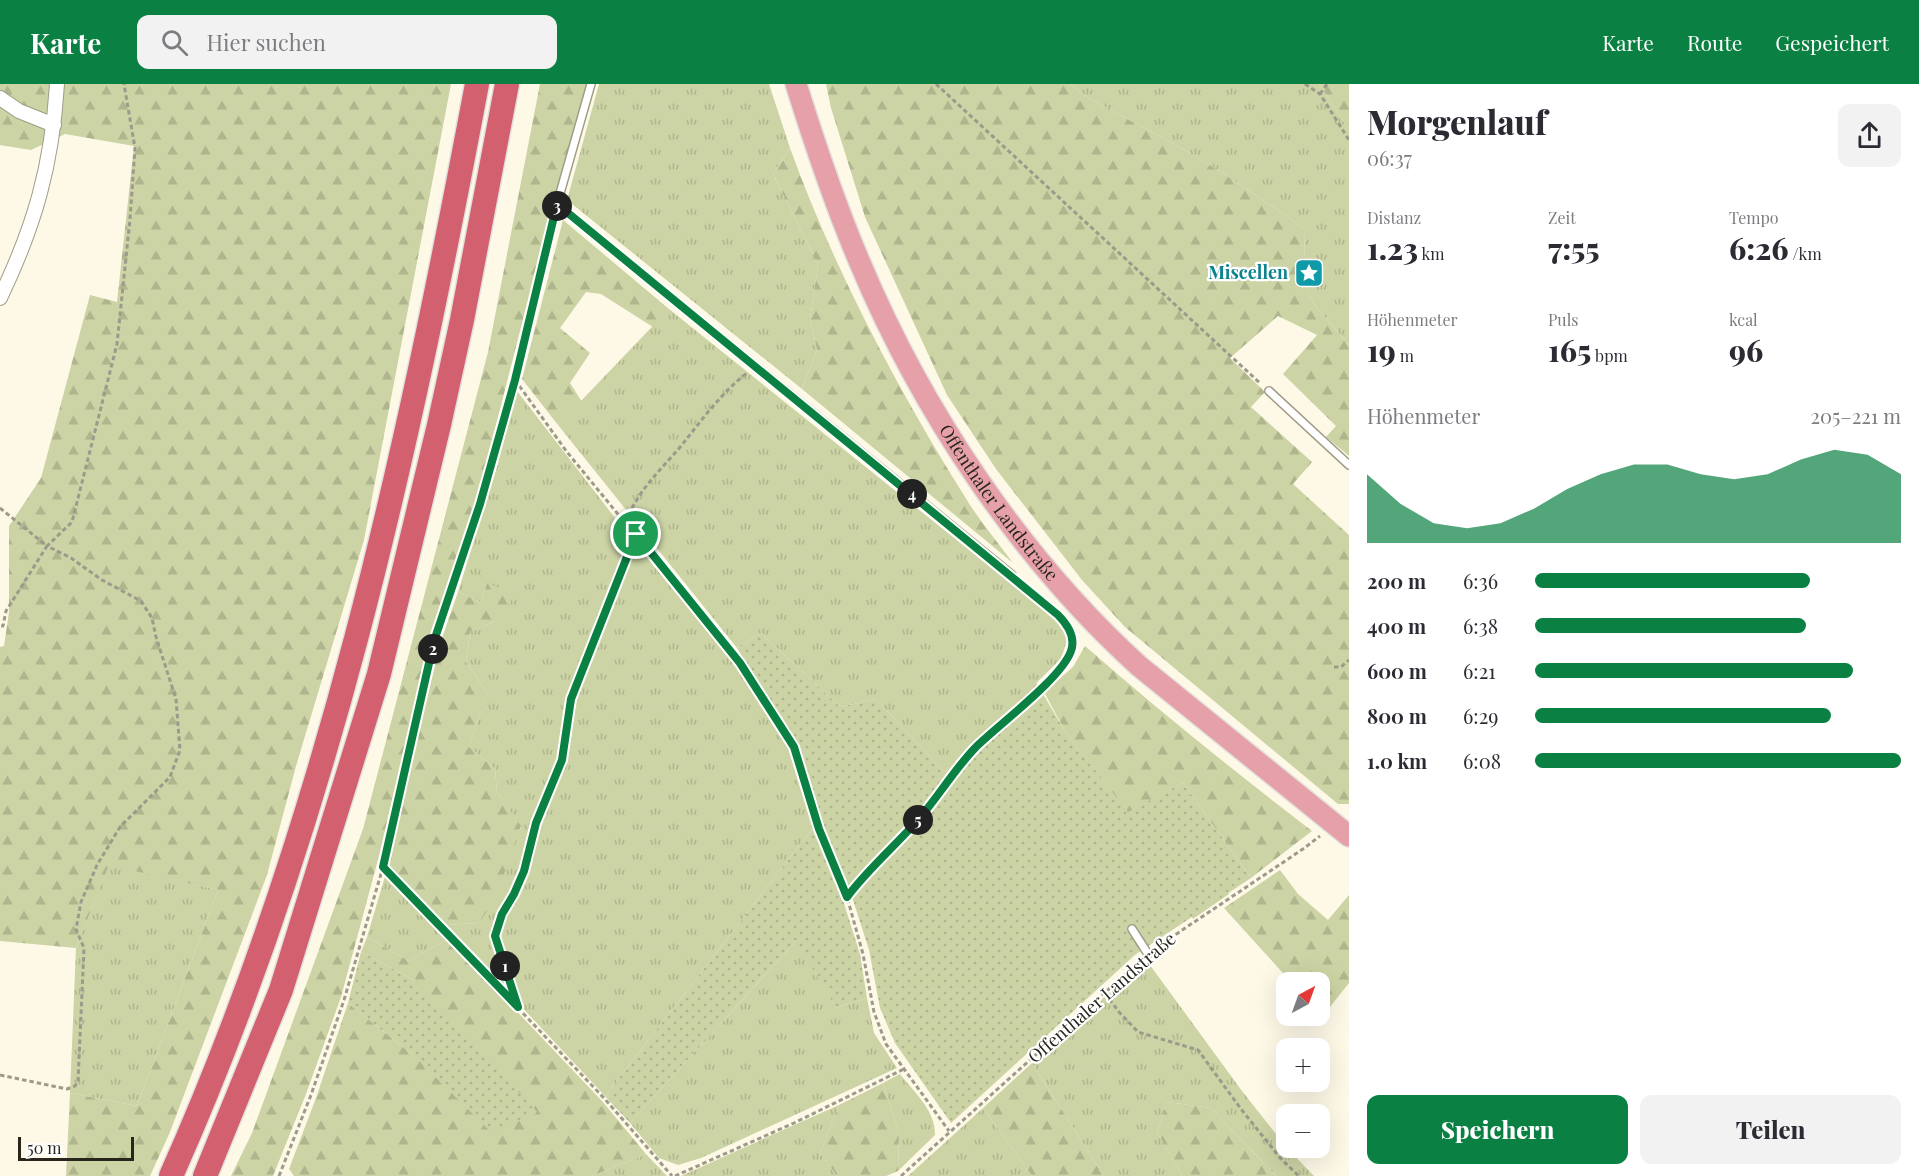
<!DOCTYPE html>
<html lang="de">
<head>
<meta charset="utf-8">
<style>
	:root { --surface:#fff; --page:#f2f2f3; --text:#2b2b33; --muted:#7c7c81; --accent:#0b8043 }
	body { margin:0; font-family:"Playfair Display",serif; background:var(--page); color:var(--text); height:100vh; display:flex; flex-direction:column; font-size:22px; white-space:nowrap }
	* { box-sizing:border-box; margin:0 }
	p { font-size:20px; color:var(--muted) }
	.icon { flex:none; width:33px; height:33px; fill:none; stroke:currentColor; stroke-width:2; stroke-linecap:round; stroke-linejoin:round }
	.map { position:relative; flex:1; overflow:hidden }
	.side { display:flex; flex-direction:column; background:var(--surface); width:570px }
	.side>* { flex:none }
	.needle { width:39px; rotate:41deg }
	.fabs { position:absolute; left:1276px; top:888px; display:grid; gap:12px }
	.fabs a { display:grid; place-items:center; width:54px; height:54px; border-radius:12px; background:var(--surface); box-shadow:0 6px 24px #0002; font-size:30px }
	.scale { position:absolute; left:18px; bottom:15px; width:116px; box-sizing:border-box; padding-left:6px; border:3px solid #27251c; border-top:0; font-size:16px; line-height:21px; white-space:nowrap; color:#27251c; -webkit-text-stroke:4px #fff; paint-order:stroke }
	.pin { position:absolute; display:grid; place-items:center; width:51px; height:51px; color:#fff; margin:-26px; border:3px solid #fff; border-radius:50%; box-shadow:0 2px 6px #0007 }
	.km { position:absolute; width:30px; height:30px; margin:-15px; border-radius:50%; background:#222; color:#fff; font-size:16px; line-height:30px; text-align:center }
	.round { display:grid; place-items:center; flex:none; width:63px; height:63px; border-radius:12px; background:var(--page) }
	.overview { display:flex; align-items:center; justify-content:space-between; height:102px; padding:0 18px }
	h1 { font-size:33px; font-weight:800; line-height:45px }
	.figures { display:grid; grid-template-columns:repeat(3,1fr); gap:9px; height:102px; padding:6px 18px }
	.figures div { display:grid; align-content:center }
	.figures b { font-size:30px; font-weight:800 }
	.figures small { font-size:16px; font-weight:400 }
	.figures p { font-size:16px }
	.chart { height:168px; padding:12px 18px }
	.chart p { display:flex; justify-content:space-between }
	.chart svg { width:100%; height:108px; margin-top:6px; fill:var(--accent); opacity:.7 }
	.button { display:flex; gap:12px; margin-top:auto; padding:12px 18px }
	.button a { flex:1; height:69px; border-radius:12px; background:var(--accent); color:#fff; font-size:24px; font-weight:800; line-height:69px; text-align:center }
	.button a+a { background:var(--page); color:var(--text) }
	ul { padding:0 18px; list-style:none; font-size:20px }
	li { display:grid; grid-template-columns:96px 72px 1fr; align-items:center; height:45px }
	li i { height:15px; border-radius:8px; background:var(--accent) }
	header { display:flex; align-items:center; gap:36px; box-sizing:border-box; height:84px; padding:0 30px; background:var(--accent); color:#fff }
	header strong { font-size:28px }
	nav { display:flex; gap:33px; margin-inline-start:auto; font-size:21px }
	.search { width:420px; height:54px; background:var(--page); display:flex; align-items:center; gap:15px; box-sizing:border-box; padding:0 21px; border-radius:12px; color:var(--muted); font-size:22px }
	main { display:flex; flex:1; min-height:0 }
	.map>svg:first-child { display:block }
	.grass { fill:url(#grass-tufts) }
	.forest { fill:url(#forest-firs) }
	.garden { fill:url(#garden-dots) }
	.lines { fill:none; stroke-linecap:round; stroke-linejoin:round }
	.service-casing { stroke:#a19b87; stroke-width:10 }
	.minor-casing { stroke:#a19b87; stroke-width:16 }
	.primary-casing { stroke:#e1e0df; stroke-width:24 }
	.motorway-casing { stroke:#e1e0df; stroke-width:27 }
	.path { stroke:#9d998b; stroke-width:3; stroke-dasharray:4.5 3; stroke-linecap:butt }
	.service { stroke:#fff; stroke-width:7 }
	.minor { stroke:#fff; stroke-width:14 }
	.primary { stroke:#e5a0a8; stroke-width:21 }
	.motorway { stroke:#d3606e; stroke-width:24 }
	.route-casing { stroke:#fff; stroke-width:12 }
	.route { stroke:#0b8043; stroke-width:8 }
	.labels { text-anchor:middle; stroke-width:4.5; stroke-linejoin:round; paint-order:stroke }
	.culture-label { font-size:18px; font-weight:bold; fill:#0d838f; stroke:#fff; text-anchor:end }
	.street-label { font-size:18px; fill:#27251c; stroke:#fff }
</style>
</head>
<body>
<header>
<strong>Karte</strong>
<div class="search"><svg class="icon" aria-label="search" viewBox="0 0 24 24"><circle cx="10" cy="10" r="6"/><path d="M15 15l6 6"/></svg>Hier suchen</div>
<nav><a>Karte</a><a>Route</a><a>Gespeichert</a></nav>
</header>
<main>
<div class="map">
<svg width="1349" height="1092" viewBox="0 0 1349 1092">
	<defs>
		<pattern id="grass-tufts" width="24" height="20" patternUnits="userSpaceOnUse" patternTransform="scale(1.5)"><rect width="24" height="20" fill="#ccd3a4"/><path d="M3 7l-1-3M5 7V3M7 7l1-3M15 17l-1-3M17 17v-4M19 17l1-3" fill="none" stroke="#afb58d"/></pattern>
		<pattern id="forest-firs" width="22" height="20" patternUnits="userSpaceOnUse" patternTransform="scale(1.5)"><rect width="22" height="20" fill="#ccd3a4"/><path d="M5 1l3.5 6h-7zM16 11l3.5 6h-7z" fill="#afb58d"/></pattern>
		<pattern id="garden-dots" width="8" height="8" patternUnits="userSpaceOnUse" patternTransform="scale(1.5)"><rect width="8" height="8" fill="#ccd3a4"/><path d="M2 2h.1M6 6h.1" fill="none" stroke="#afb58d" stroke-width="1.8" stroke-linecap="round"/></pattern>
	</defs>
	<rect width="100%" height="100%" fill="#fef9e7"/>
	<g class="grass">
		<polygon points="599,0 769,0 790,64 773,90 818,181 810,235 817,266 802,305 567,116"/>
		<path d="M 1069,0 L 1319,0 L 1349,46 L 1349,261 L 1316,223 L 1306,206 L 1304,145 C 1261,114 1216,83 1169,57 C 1135,38 1100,23 1069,0 Z"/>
		<polygon points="669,225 1055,535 1068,553 1061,575 944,688 876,615 840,623 761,549 737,564 558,341"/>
		<polygon points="517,307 622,443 733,579 788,664 813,744 605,1012 445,841 479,839 521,743 497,708 495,685 469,663 487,609 466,578 470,548 498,536 487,499 481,518 458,508 497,383"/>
		<polygon points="109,780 218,806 137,1022 70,1009 76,864"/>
		<polygon points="386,789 448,855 409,877 367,853"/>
		<polygon points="797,856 836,924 867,914 874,949 897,984 701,1074 678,1081 659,1074 630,1039"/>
		<polygon points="1147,877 1242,1007 1287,1064 1314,1092 1276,1092 1211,1024 1167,1018 1157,1048 1182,1092 1104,1092 1032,979 1082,932"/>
		<path d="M 900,990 C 914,1008 936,1027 935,1051 L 898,1087 L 899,1049 L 883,999 Z"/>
		<polygon points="839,1021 820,1069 837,1092 681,1092"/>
		<polygon points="983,1024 1032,1092 908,1092"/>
		<polygon points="646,1070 667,1092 592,1092"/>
	</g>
	<g class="forest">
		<polygon points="0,0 451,0 364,456 296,682 267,791 170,1048 150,1092 66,1092 70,1009 137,1022 218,806 109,781 76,864 0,857 0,563 4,562 9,528 9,442 41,394 90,211 117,218 134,62 65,50 31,66 0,61"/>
		<polygon points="540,0 587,0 554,114 475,423 430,555 379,772 341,913 306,1010 273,1092 231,1092 252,1049 363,745 488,268"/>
		<path d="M 826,0 L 1069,0 C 1100,23 1135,38 1169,57 C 1216,83 1261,114 1304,145 L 1306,206 L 1316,223 L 1349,261 L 1349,372 L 1326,353 L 1336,342 L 1283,290 L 1317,251 L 1278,232 L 1230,274 L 1265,308 L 1251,323 L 1312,378 L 1293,400 L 1349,451 L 1349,720 L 1338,720 L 1125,543 L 1082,496 L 996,385 L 947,311 L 865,133 L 831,24 Z"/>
		<polygon points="1319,0 1349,0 1349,46"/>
		<path d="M 790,64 C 835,188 900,310 970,421 C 983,441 999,460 1013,479 L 802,305 L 817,266 L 810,235 L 818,181 L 773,90 Z"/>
		<polygon points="563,136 669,225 653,243 601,210 586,208 560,244 590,269 570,299 582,318 558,341 522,295"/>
		<polygon points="487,499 515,511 498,536 470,548 466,578 487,609 469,663 495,685 497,708 521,742 495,815 479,839 445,841 388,781 440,560 458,508 481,518"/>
		<path d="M 1085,562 C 1158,626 1234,687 1312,747 L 1251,794 L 1183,699 L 1162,711 L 1229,810 L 1193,835 L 1128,729 L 1066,649 L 1044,608 L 1073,583 Z"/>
		<polygon points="1280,786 1298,810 1328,836 1349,811 1349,899 1322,933 1320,931 1320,898 1291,898 1224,824"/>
		<polygon points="367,853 409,877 448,855 602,1017 646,1070 592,1092 294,1092 289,1085 316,1014 348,919 413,971 416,897 361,868"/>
		<polygon points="1032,979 1104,1092 1032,1092 983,1024"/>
		<polygon points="883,999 899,1049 898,1087 886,1092 837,1092 820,1069 839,1021"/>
		<polygon points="1167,1018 1211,1024 1276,1092 1182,1092 1157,1048"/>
	</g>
	<g class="garden">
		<polygon points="761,549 840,623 876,615 944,688 1036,598 1066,649 1128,728 1183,699 1251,794 1136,870 951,1039 895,959 880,924 869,866 853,816 823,743 798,662 737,564"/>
		<polygon points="813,744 841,810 860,870 867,914 836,924 796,857 630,1039 605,1012"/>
		<polygon points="361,868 416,897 538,1029 490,1047 413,971 348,919"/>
	</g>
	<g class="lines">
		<g class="service-casing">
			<g id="service">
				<polyline points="591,0 557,120 1012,491"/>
				<polyline points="1269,307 1349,381"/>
				<polyline points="1132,845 1148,870"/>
			</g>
		</g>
		<g class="minor-casing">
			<g id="minor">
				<polyline points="0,14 19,27 54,41"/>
				<path d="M 0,214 C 35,141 52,81 57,0"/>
			</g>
		</g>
		<g class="primary-casing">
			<g id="primary">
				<path id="s1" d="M 796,0 C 815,61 835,121 860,179 C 922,327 1020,474 1139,582 L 1349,752"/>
			</g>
		</g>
		<g class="motorway-casing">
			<g id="motorway">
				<path d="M 171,1092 C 326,745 407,372 477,0"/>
				<polyline points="205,1092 281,906 379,590 439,341 462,236 507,0"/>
			</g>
		</g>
		<g class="path">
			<polyline points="936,0 1261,300"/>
			<polyline points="1305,0 1320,10 1349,56"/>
			<polyline points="1320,10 1327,0"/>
			<polyline points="515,296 567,368 740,579 794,663 819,745 847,813 863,870 874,928 886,960 949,1047"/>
			<polyline points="0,424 47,462 6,527 3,542 0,542"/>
			<path d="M 626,438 C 637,407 660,387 681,362 C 701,337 721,309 747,289"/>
			<polyline points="1334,583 1341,583 1349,576"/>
			<polyline points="383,783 604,1014 672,1092"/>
			<path d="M 847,813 C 868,785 896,762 919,736 C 938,714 953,689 972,667 C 994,643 1064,593 1072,566 C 1079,538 1037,513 1019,497"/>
			<polyline points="1157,863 1303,765 1320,752"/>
			<polyline points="1105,909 1119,928 1138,948 1198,966 1241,1025 1281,1075 1299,1092"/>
			<polyline points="518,923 495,852 502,830 514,810 524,787 536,739 562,676 571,614 635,451"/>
			<polyline points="0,991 67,1005 75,1002 78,997 84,864 76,845 81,818 97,781 120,743 170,693 180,666 176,615 156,553 152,534 141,517 102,496 71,474 47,462 72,438 117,260 130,135 135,64 124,0"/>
			<polyline points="279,1092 311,1011 344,916 383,783 434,557 480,420 515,296 555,130"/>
			<polyline points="675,1092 794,1039 904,985"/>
			<polyline points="901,1092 1140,877"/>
		</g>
		<use href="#service" class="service"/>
		<use href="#minor" class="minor"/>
		<use href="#primary" class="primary"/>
		<use href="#motorway" class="motorway"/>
	</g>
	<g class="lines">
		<g class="route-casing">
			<path id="route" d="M 557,120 L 1058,531 C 1068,541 1076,553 1071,567 C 1061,595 998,641 975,664 C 954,686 938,713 918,736 C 895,762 868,785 847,813 L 819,745 L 794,663 L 740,579 L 636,450 L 571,615 L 562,676 L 536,739 L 524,787 L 514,810 L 502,830 L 495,852 L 518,923 L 383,783 L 434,557 L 480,420 L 515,296 Z"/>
		</g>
		<use href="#route" class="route"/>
	</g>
	<defs>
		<g id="sight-square" transform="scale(1.5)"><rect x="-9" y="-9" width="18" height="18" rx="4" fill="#0f9aa8" stroke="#fff"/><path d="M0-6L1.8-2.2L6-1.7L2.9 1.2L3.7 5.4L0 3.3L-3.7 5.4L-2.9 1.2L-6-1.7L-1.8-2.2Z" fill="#fff"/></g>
	</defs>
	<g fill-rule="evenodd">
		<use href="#sight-square" x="1309" y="189"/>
	</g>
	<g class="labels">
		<g class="culture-label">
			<text x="1288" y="195">Miscellen</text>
		</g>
		<g class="street-label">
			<text dy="6" stroke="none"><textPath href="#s1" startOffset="468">Offenthaler Landstraße</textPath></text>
			<text transform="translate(1102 914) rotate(-41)" y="6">Offenthaler Landstraße</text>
		</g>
	</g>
</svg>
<div class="fabs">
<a><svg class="needle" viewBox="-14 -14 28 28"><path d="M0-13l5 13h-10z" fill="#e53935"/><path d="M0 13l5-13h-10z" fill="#7c7c81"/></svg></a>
<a>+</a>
<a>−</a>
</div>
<div class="scale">50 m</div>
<div class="pin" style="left:636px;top:450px;background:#1e9e55"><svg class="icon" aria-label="arrive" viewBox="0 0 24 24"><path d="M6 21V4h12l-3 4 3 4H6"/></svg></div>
<b class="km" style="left:505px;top:882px">1</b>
<b class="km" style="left:433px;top:565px">2</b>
<b class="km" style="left:557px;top:122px">3</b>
<b class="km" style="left:912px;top:410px">4</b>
<b class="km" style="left:918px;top:736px">5</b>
</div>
<section class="side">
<div class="overview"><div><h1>Morgenlauf</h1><p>06:37</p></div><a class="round"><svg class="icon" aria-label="share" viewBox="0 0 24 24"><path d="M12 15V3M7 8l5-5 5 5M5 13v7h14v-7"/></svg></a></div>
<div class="figures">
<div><p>Distanz</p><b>1.23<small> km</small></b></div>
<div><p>Zeit</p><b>7:55</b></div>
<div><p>Tempo</p><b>6:26<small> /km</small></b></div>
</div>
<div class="figures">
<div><p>Höhenmeter</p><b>19<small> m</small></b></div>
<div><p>Puls</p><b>165<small> bpm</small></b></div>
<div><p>kcal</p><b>96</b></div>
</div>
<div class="chart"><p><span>Höhenmeter</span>205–221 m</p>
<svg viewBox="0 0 160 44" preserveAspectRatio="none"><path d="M0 44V16L10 28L20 36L30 38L40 36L50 30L60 22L70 16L80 12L90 12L100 16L110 18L120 16L130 10L140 6L150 8L160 16V44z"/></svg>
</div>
<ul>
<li><b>200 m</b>6:36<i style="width:75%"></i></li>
<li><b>400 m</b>6:38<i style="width:74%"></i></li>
<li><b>600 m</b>6:21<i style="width:87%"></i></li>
<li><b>800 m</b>6:29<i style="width:81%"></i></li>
<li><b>1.0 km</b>6:08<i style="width:100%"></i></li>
</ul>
<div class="button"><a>Speichern</a><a>Teilen</a></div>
</section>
</main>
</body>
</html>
